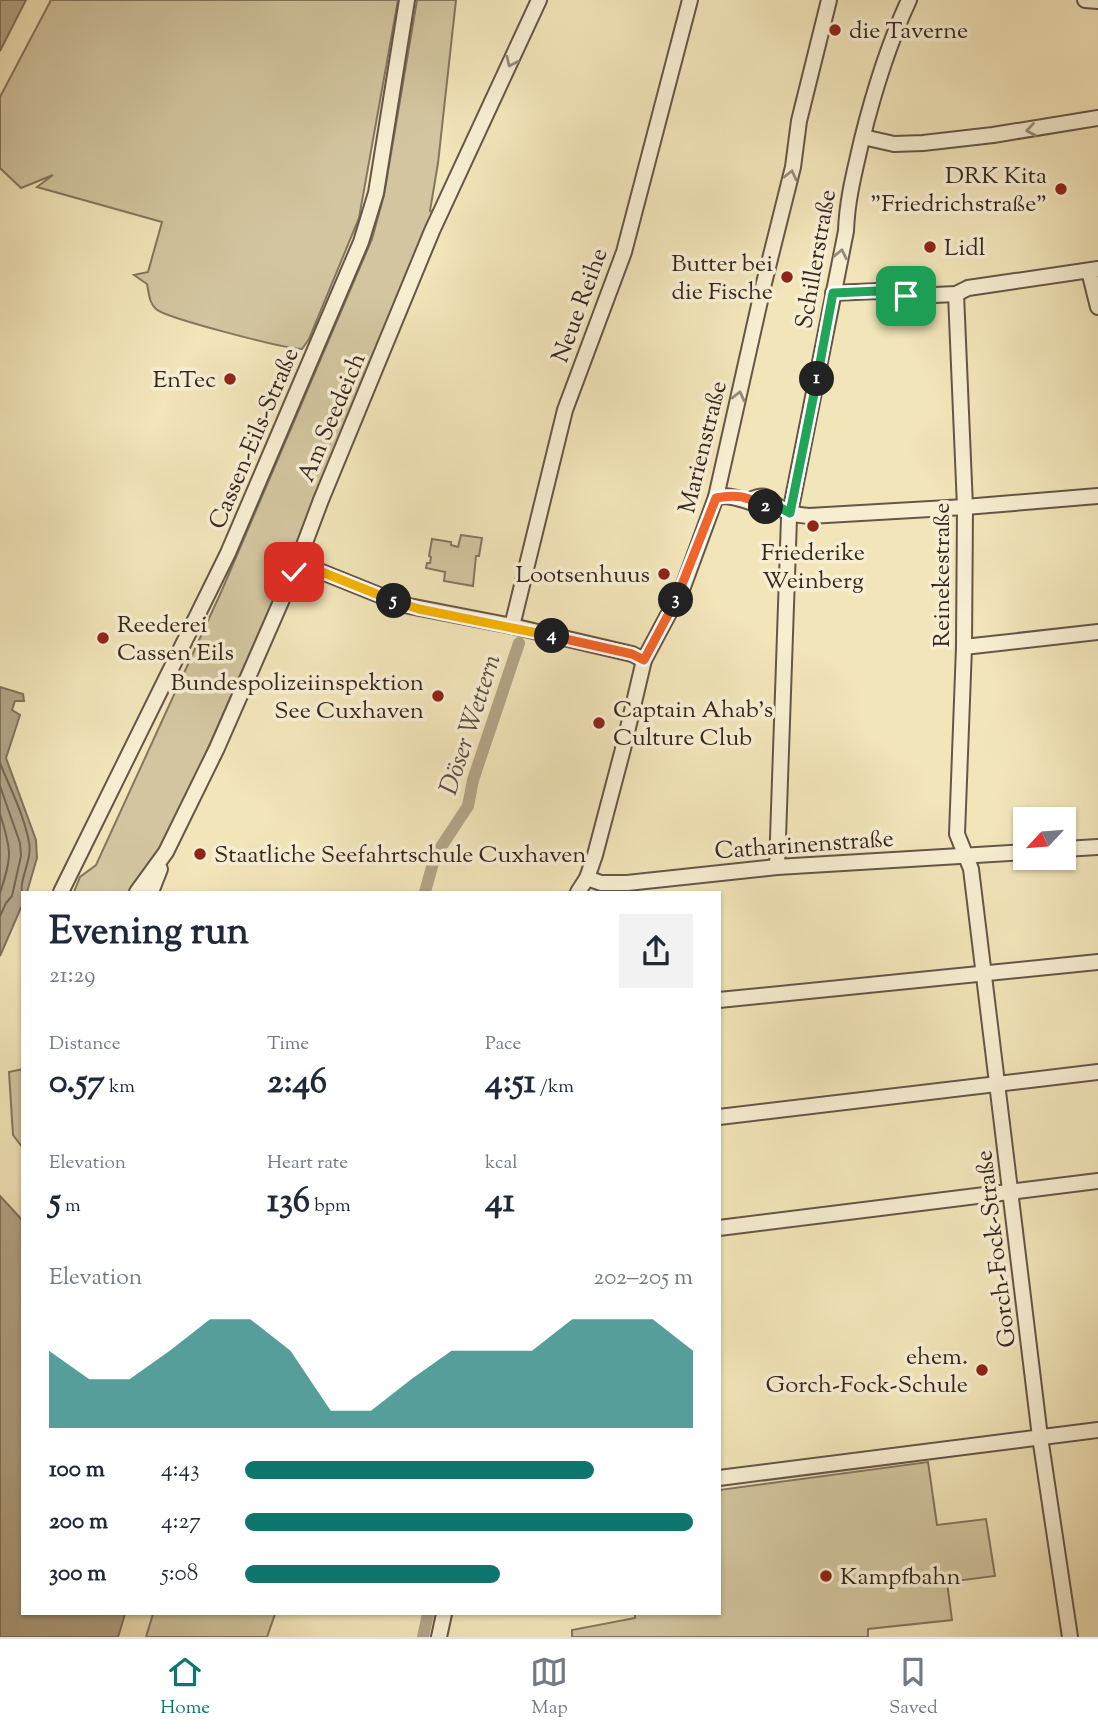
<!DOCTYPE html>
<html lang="en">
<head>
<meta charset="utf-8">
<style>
	:root { --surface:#fff; --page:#f2f2f3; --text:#1f2937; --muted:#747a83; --line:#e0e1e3; --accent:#0f766e }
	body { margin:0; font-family:"Sorts Mill Goudy",serif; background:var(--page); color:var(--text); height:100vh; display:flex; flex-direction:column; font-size:26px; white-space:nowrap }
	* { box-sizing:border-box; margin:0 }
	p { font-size:23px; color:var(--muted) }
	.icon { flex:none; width:38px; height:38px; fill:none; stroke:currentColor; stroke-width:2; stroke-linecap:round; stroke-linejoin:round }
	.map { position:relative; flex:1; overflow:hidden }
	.details { position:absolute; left:21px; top:891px; width:700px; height:724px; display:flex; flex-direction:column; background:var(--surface); border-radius:0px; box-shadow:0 2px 5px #0004 }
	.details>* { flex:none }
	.needle { width:46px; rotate:244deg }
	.fabs { position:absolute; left:1013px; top:807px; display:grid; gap:14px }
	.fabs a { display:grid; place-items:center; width:63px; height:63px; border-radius:0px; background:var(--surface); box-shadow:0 2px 5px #0004; font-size:35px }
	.pin { position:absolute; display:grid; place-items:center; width:60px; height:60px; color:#fff; margin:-30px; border-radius:14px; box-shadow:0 4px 10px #0006 }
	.km { position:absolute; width:35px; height:35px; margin:-18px; border-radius:50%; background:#222; color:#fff; font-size:19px; line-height:35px; text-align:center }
	.round { display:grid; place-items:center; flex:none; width:74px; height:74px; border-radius:0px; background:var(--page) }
	.headline { display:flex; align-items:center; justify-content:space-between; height:119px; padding:0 28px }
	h1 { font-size:38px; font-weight:800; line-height:52px }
	.metrics { display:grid; grid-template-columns:repeat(3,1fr); gap:10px; height:119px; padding:7px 28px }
	.metrics div { display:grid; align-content:center }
	.metrics b { font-size:35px; font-weight:800 }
	.metrics small { font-size:19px; font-weight:400 }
	.metrics p { font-size:19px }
	.chart { height:196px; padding:14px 28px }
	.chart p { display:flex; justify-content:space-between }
	.chart svg { width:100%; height:126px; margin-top:7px; fill:var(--accent); opacity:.7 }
	ul { padding:0 28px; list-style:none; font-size:23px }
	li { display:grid; grid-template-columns:112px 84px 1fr; align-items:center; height:52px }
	li i { height:18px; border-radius:9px; background:var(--accent) }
	.tabs { display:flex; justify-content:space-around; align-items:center; height:98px; border-top:2px solid var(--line); background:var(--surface); font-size:19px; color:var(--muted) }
	.tabs a { display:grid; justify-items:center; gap:4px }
	.tabs .selected { color:var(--accent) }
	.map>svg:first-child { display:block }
	.green { fill:#d2c59f; stroke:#847660; stroke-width:2 }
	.water { fill:#b2a486; stroke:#80725e; stroke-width:2 }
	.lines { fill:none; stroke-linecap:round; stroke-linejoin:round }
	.shore { stroke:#746654; stroke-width:2 }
	.canal { stroke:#b2a486; stroke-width:12 }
	.minor-casing { stroke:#655648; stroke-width:18 }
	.minor { stroke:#f7eed2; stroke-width:14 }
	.oneway { stroke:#968a7a }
	.split-1-casing { stroke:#fff; stroke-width:14 }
	.split-2-casing { stroke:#fff; stroke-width:14 }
	.split-3-casing { stroke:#fff; stroke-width:14 }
	.split-4-casing { stroke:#fff; stroke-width:14 }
	.split-5-casing { stroke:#fff; stroke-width:14 }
	.split-6-casing { stroke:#fff; stroke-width:14 }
	.split-1 { stroke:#22a559; stroke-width:9 }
	.split-2 { stroke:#22a559; stroke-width:9 }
	.split-3 { stroke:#f0652b; stroke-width:9 }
	.split-4 { stroke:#f0652b; stroke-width:9 }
	.split-5 { stroke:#f5b400; stroke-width:9 }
	.split-6 { stroke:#f5b400; stroke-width:9 }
	.poi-dot { fill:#8f2418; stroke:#f7eed2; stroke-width:2.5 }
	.labels { text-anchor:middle; stroke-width:7; stroke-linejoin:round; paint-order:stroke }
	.poi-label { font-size:24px; fill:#362722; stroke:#f7eed2; text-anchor:start }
	.street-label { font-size:24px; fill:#362722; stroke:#f7eed2 }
	.water-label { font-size:26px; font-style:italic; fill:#5b4c40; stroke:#f7eed2 }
</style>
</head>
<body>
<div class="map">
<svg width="1098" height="1637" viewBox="0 0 1098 1637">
	<rect width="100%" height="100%" fill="#f2e5b9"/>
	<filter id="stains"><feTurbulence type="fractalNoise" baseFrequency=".00286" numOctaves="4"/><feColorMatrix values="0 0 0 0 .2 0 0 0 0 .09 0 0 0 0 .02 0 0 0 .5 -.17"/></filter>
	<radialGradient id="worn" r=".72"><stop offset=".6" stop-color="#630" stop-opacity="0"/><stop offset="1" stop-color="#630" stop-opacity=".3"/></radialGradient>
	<g class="green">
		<path d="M 51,0 L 398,0 L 359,218 L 309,339 L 302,349 C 286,349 165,318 156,309 C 149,303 149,293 147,284 L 134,275 L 148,272 L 162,222 L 37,187 L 53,175 L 21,188 L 0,168 L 0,97 Z"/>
		<polygon points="417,0 456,0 438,163 430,211 436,212 297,546 210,744 149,892 74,892 80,877 96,865 222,590 372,239 384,195"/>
		<polygon points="461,535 482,538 479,556 476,556 473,586 444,581 445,572 426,568 427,563 430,563 431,557 429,556 432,539 451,542 451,545 458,547"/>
		<polygon points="23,1069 23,1148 13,1135 9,1072"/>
		<polygon points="928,1462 937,1525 986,1519 995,1576 947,1582 952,1620 868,1629 868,1637 572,1637 572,1630 635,1618 635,1614 719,1614 719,1490"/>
		<polygon points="153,1614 275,1614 267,1637 146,1637"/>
	</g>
	<g class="water">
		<polygon points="0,0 26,0 0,51"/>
		<polygon points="0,687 23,694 24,701 15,701 12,710 20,715 6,758 36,840 37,858 27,892 23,892 23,903 0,956"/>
		<polygon points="0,1196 23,1221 23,1614 125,1614 118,1637 0,1637"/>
	</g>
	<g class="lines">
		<g class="shore">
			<path d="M 0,763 C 10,788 24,815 29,842 C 33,860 17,882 23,896"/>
			<polyline points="0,786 20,843 21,856 12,896 6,903 0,916"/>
			<path d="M 0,814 C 12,852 12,856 0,893"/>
		</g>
		<g class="canal">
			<polyline points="425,892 435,856 468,806 473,780 519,643"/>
			<polyline points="423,1637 428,1614"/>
		</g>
		<g class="minor-casing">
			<g id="minor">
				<polyline points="1085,0 1098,1"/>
				<polyline points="863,137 894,144 923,143 993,135 1098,118"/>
				<polyline points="1089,271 1098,307"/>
				<polyline points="833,293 878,291 889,297 956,294 968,288 1098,269"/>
				<polyline points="956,294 965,507 964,647 957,834 971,869 1040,1437 1070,1637"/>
				<path d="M 716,497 C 740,493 756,509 778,507"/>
				<path d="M 750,500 C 768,492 767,499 780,508 C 788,514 799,515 809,516 L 965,507 L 1098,496"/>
				<polyline points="294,572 303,568 312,568 404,605 512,626 632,654 644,660"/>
				<polyline points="512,626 565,410 624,252 690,0"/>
				<polyline points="964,647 1098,632"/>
				<polyline points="1064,849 1098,847"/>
				<path d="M 777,867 L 789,518 L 846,231 C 847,199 855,170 862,139 C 874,91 888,45 909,0"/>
				<polyline points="587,878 601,883 627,883 777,867 1026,852"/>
				<polyline points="61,892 228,553 361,242 376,193 407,0"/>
				<polyline points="137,892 166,852 217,748 294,572 321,500 432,231 539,0"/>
				<polyline points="151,892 160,869"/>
				<polyline points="578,892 587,878 595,855 623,749 644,660 683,587 716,497 764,283 793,167 799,121 829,0"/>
				<polyline points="719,1000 1098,962"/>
				<polyline points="719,1117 1098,1072"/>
				<polyline points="719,1228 1098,1181"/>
				<polyline points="719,1478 1098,1430"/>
				<polyline points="439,1637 444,1614"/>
			</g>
		</g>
		<use href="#minor" class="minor"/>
	</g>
	<defs><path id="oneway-chevron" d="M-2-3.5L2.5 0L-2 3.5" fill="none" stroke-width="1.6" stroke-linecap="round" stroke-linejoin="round" transform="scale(1.75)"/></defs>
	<g class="oneway">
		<use href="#oneway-chevron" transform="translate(511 62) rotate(115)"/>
		<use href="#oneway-chevron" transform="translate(1031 130) rotate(171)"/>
		<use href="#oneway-chevron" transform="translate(791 175) rotate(-77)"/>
		<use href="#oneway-chevron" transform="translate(841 254) rotate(-78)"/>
		<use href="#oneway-chevron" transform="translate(739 396) rotate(-76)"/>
	</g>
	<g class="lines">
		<g class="split-1-casing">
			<polyline id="split-1" points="817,379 833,293 878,291 889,297 906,296"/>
		</g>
		<g class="split-2-casing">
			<polyline id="split-2" points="766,507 779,507 790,513 817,379"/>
		</g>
		<g class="split-3-casing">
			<path id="split-3" d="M 676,600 L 716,498 C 726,496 739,495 749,499 C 756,502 758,506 766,507"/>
		</g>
		<g class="split-4-casing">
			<polyline id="split-4" points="552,636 632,654 644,660 676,600"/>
		</g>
		<g class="split-5-casing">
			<polyline id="split-5" points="394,601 419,609 552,636"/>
		</g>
		<g class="split-6-casing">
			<polyline id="split-6" points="294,572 299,569 312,568 394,601"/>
		</g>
		<use href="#split-1" class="split-1"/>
		<use href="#split-2" class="split-2"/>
		<use href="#split-3" class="split-3"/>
		<use href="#split-4" class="split-4"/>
		<use href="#split-5" class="split-5"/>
		<use href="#split-6" class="split-6"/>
	</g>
	<g class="poi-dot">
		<circle cx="835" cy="30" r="7"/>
		<circle cx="1061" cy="189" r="7"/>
		<circle cx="930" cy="247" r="7"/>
		<circle cx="787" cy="277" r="7"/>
		<circle cx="230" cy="379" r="7"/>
		<circle cx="813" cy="526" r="7"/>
		<circle cx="664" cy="574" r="7"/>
		<circle cx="103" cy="638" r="7"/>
		<circle cx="438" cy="696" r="7"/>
		<circle cx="599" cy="723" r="7"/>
		<circle cx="200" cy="854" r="7"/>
		<circle cx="982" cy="1370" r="7"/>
		<circle cx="826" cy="1576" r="7"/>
	</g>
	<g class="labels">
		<g class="poi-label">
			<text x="849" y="38">die Taverne</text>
			<text x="1047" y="183" text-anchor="end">DRK Kita<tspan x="1047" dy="28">"Friedrichstraße"</tspan></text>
			<text x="944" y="255">Lidl</text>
			<text x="773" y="271" text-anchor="end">Butter bei<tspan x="773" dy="28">die Fische</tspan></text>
			<text x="216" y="387" text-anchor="end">EnTec</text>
			<text x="813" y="560" text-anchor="middle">Friederike<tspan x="813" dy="28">Weinberg</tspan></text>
			<text x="650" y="582" text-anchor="end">Lootsenhuus</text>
			<text x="117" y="632">Reederei<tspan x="117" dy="28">Cassen Eils</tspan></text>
			<text x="424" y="690" text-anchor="end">Bundespolizeiinspektion<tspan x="424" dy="28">See Cuxhaven</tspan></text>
			<text x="613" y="717">Captain Ahab’s<tspan x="613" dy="28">Culture Club</tspan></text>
			<text x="214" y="862">Staatliche Seefahrtschule Cuxhaven</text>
			<text x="968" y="1364" text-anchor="end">ehem.<tspan x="968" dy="28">Gorch-Fock-Schule</tspan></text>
			<text x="840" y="1584">Kampfbahn</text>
		</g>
		<g class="street-label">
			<text transform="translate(815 259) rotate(-80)" y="8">Schillerstraße</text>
			<text transform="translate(579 305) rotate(-70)" y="8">Neue Reihe</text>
			<text transform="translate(331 417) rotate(-67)" y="8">Am Seedeich</text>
			<text transform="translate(253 438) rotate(-67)" y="8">Cassen-Eils-Straße</text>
			<text transform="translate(702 447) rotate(-76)" y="8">Marienstraße</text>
			<text transform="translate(941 575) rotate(-90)" y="8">Reinekestraße</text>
			<text transform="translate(804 844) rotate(-4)" y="8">Catharinenstraße</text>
			<text transform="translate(995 1249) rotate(-97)" y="8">Gorch-Fock-Straße</text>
		</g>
		<g class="water-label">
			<text transform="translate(469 724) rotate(-72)" y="9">Döser Wettern</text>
		</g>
	</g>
	<rect width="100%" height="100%" filter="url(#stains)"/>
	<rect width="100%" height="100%" fill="url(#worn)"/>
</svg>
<div class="fabs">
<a><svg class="needle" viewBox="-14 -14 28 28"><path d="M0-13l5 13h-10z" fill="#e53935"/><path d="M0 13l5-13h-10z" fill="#747a83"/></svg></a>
</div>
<div class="pin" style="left:906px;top:296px;background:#1e9e55"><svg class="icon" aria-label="arrive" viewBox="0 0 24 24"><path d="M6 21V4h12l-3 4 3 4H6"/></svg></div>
<div class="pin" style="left:294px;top:572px;background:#d93025"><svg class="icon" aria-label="check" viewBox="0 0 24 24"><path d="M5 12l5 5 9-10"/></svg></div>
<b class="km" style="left:817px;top:379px">1</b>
<b class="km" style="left:766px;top:507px">2</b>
<b class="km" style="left:676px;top:600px">3</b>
<b class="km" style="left:552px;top:636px">4</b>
<b class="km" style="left:394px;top:601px">5</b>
<section class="details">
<div class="headline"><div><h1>Evening run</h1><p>21:29</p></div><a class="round"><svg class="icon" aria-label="share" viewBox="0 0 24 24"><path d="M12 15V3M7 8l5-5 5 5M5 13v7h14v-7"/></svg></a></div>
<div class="metrics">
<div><p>Distance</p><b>0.57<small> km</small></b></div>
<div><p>Time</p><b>2:46</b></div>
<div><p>Pace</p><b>4:51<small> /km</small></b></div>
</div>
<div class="metrics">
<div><p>Elevation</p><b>5<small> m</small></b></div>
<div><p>Heart rate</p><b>136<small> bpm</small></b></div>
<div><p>kcal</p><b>41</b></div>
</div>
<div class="chart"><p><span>Elevation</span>202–205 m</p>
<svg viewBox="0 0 160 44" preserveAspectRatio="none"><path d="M0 44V17L10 27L20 27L30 17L40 6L50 6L60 17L70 38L80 38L90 27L100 17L110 17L120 17L130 6L140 6L150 6L160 17V44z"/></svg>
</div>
<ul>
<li><b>100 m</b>4:43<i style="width:78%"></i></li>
<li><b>200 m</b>4:27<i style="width:100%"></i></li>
<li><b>300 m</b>5:08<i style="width:57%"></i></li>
</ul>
</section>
</div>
<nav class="tabs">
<a class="selected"><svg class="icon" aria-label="home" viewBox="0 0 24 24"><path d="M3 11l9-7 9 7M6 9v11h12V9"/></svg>Home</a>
<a><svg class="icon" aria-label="map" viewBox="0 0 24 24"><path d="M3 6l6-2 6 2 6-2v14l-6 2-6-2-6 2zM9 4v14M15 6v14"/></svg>Map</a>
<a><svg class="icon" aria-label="saved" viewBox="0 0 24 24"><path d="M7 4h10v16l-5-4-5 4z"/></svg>Saved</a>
</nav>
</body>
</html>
